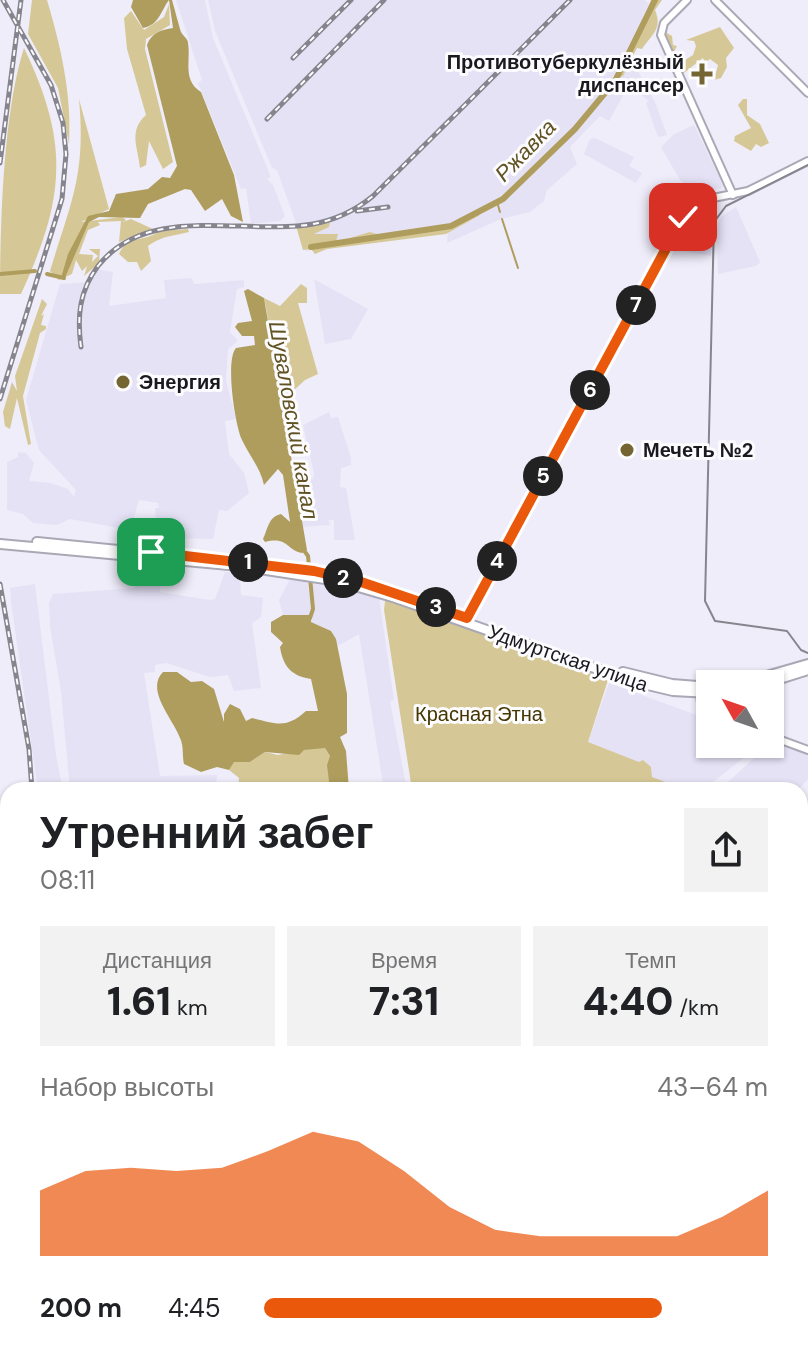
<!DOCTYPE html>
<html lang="ru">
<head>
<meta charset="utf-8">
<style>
	:root { --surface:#fff; --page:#f2f2f2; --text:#202124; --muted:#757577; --accent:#ea580c }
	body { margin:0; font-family:"DM Sans",sans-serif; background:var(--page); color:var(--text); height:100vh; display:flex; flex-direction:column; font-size:30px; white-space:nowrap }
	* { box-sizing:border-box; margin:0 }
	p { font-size:26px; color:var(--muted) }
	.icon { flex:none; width:44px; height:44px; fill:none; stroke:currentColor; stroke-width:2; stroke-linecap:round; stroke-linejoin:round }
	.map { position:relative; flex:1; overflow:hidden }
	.details { position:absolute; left:0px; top:782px; width:808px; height:572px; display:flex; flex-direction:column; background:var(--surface); border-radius:24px 24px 0 0; box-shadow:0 2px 6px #0004 }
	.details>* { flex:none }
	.needle { width:52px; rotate:310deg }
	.tools { position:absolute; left:696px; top:670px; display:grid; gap:16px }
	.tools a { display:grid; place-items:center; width:88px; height:88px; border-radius:0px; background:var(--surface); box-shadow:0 2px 6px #0004; font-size:40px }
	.pin { position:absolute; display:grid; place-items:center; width:68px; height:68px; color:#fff; margin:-34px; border-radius:16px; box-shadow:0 4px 12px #0006 }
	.km { position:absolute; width:40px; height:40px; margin:-20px; border-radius:50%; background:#222; color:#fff; font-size:22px; line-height:40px; text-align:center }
	.round { display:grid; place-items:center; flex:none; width:84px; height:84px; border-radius:0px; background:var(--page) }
	.overview { display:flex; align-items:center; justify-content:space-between; height:136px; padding:0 40px }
	h1 { font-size:44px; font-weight:800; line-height:60px }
	.metrics { display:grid; grid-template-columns:repeat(3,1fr); gap:12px; height:136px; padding:8px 40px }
	.metrics div { display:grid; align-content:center; border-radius:0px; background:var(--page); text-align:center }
	.metrics b { font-size:40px; font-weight:800 }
	.metrics small { font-size:22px; font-weight:400 }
	.metrics p { font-size:22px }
	.chart { height:224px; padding:16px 40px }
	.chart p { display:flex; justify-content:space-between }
	.chart svg { width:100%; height:144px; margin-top:8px; fill:var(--accent); opacity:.7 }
	ul { padding:0 40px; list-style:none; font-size:26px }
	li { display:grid; grid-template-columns:128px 96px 1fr; align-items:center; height:60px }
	li i { height:20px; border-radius:10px; background:var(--accent) }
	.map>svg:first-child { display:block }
	.built { fill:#e5e2f6 }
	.green { fill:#d6c896 }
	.water { fill:#af9d5d }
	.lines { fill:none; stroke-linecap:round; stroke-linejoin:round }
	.stream { stroke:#af9d5d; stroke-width:2 }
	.canal { stroke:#af9d5d; stroke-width:4 }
	.river { stroke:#af9d5d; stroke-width:6 }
	.secondary-casing { stroke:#aaa8b5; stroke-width:10 }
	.primary-casing { stroke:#aaa8b5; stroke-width:12 }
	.secondary { stroke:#fff; stroke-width:6 }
	.primary { stroke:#fff; stroke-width:8 }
	.tram { stroke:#86858e; stroke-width:2 }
	.rail-casing { stroke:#86858e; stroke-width:5 }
	.rail { stroke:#fcfcfe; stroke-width:2; stroke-dasharray:6; stroke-linecap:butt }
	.route-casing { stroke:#fff; stroke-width:16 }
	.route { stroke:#ea580c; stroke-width:10 }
	.poi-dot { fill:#746533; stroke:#fcfcfe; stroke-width:3 }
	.labels { text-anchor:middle; stroke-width:6; stroke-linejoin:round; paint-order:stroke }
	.poi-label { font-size:20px; font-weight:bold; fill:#1a191e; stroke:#fcfcfe; text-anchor:start }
	.street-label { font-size:20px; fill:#1a191e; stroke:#fcfcfe }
	.park-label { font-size:20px; fill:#433600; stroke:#fcfcfe }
	.water-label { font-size:22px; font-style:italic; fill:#605221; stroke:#fcfcfe }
</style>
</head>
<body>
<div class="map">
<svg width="808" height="1354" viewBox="0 0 808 1354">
	<rect width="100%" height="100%" fill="#efedfa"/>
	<g class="built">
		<polygon points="176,0 205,0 213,38 271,177 267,179 273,185 285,216 280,221 251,224 246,188 241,189 198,83 202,80"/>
		<polygon points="208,0 645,0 652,8 624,72 632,68 638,71 655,102 667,135 658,137 646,103 649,101 629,85 609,121 600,116 570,147 577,164 547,190 544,201 530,212 501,219 447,243 448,232 306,251 277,170 272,168 215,31"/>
		<polygon points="694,125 723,185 722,188 693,192 680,180 661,147 674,134"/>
		<polygon points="595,138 634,157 629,166 642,173 636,183 584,154 590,139"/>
		<polygon points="736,207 760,262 756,266 718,274 717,228 721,217"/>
		<polygon points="691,215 712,215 711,256 672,249"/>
		<polygon points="98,269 113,272 109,306 166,298 164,280 192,278 194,284 244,280 244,287 237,289 230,332 238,341 228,349 226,380 236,419 225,421 229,454 244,473 249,493 227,511 219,510 213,539 158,538 155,508 159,508 158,503 139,500 130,530 70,519 57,525 33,523 23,514 7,510 7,462 18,457 18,452 26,453 34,463 29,481 50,483 68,489 74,497 76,490 39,450 26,400 60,284 89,282"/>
		<polygon points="314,279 368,309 351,339 325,344"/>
		<polygon points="329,412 331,418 338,417 351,458 351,465 341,468 340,487 346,488 355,540 334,540 334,520 328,520 330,525 303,527 297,478 313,479 314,473 303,425"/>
		<polygon points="225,572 240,573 241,595 263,598 261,617 252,623 261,688 234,691 228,675 210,677 166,663 155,665 155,672 144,673 160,776 217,775 216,790 70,790 61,691 50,627 49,603 53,594 134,588 137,582 152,581 152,586 160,586 160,592 209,600 215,599"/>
		<polygon points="290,579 379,597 394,700 390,701 407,790 384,790 359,634 338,646 331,631 311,622 310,615 283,615 279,600"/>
		<polygon points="35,584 56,755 63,790 38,790 11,602 10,588"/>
		<polygon points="609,683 710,720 710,744 761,744 703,790 685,790 652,777 587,745"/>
		<polygon points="772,742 808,755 808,779 798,790 768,790 763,786 758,790 719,790"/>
	</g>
	<g class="green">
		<path d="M 32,0 L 47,0 C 61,47 72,95 69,144 L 58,88 L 28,34 Z"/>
		<path d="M 651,0 L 668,0 L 662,0 L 655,10 C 663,29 652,34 642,49 L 637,48 L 623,76 L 619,78 Z"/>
		<path d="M 169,4 L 170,25 L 146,39 L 145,49 L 173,162 L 163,169 L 149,141 L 146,165 L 140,168 C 138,147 128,131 146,115 L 127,49 L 124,18 L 131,11 L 144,30 L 164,17 Z"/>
		<polygon points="720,27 734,48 726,58 727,67 721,78 714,80 718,65 710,59 705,63 703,58 680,76 662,30 672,36 673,45 677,46 673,54 685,60 693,55 696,46 694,41 686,40"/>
		<path d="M 24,48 C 70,144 65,198 21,294 L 0,294 C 0,225 3,113 24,48 Z"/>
		<path d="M 79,99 L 109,209 L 81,222 L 122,217 L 126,220 L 123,222 L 131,219 L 153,229 L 119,242 L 121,221 L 98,222 L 100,225 L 88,230 L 79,254 L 93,255 L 92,262 L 98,256 L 89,249 L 100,249 L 99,263 L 84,276 L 87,266 L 82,271 L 76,260 L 72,274 L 59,280 L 50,271 C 71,202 86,175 79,99 Z"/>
		<polygon points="743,99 747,99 747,115 760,124 769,143 761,147 756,144 751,151 734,141 735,136 751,128 738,105"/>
		<polygon points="474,215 480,215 446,234 327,249 315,254 311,249 303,250 296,226 330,222 329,227 314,234 338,234 336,242 370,232 380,235 450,228"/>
		<path d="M 188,229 L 189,232 C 170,237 164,235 148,246 L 151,261 L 141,271 L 137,262 L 128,262 L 119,254 C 127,235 147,242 159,231 Z"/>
		<path d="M 301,284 L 307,288 L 307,303 L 298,303 L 318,374 L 305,380 L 292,392 L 285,413 C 269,379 273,335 264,298 L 280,306 Z"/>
		<polygon points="42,299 47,304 41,316 44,314 41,325 46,326 46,329 40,333 23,396 31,444 28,445 17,398 10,429 5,426 3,412 12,382 17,391 15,376"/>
		<polygon points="394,601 608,680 588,742 639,762 643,760 651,767 652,777 687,790 412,790 384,610 385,601"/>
		<polygon points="320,747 325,748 330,756 330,790 238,790 239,778 229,770 233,762 250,762 265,752 278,755"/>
	</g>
	<g class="water">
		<path d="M 133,0 L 172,0 C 174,7 179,26 181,32 C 183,36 188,39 188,43 C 191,61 182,80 201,92 L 234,175 L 243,222 L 231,216 L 222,199 L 205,211 L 191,190 L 185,189 L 148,204 L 140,218 L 99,217 L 89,222 L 64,280 L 61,278 L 68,254 L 88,216 L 109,211 L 116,194 L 148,189 L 162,177 L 170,178 L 177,166 L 147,45 C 152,32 161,30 173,28 L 169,0 C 160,12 160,24 143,28 L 131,7 Z"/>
		<path d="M 248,289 L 264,298 L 307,550 L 302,553 C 286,550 288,536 265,542 L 263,539 C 268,529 268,517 281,514 L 290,522 L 283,475 L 278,469 L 264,485 C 260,467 250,457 242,440 C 235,425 225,360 236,348 L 255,345 L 254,336 L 242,336 L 235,327 L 238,323 L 252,321 L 244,291 Z"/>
		<path d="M 283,615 L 311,615 L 311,622 L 331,631 L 336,639 L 347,694 L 347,733 L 340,737 L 346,751 L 349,790 L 330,790 L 327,765 L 330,756 L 325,748 L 304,750 L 299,755 L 265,752 L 250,762 L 234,762 L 229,770 L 217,767 L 201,772 L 184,764 C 182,755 184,746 180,738 C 173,719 145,690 163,672 L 177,672 L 191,682 L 202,681 L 214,689 L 224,722 L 224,714 L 230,704 L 240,709 L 246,721 L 252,718 C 275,723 285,730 306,711 L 318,711 L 311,679 C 291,676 283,666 280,647 L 283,643 L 271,632 L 271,622 Z"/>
		<polygon points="270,1346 371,1346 370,1354 267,1354"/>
	</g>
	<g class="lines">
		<g class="stream">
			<polyline points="497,202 500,212"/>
			<polyline points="502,219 518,268"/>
			<polyline points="800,820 808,817"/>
			<polyline points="692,1354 693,1346"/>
		</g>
		<g class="canal">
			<polyline points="0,274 35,271"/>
			<polyline points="47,274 64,278"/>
			<polyline points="303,549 308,556 313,609 310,618"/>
		</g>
		<polyline class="river" points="311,247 451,226 503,199 575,129 615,81 655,0"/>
		<g class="secondary-casing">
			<g id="secondary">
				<polyline points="687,0 664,23 661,35 733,195"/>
				<polyline points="715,0 808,93"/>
				<polyline points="466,623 687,210 698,201 748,191 808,161"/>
				<polyline points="700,694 701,703 710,710"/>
				<polyline points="770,736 808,750"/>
			</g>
		</g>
		<g class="primary-casing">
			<g id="primary">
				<polyline points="37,542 230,561"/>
				<polyline points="0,544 240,566 338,581 396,598 631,681 673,691 710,693"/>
				<polyline points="623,672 672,684 710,687"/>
				<polyline points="770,682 808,670"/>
				<polyline points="739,684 808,664"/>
			</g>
		</g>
		<use href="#secondary" class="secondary"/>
		<use href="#primary" class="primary"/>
		<polyline class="tram" points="808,165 726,206 714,222 705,601 715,621 787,631 801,650 808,653"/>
		<g class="rail-casing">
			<g id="rail">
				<polyline points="293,58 351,0"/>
				<polyline points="480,90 570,0"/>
				<polyline points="267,119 384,0"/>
				<polyline points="0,163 21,0"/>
				<polyline points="357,211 388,207"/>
				<path d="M 81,347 C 77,317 79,291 98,266 C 149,202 244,236 313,224 C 335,220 356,210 373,196 L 478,92"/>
				<polyline points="0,399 62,199 66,154 63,123 51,85 3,0"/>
				<polyline points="0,584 29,749 32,790"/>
				<polyline points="146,1346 149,1354"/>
			</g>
		</g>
		<use href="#rail" class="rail"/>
	</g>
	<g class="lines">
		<g class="route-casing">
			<polyline id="route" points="151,552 314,571 361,582 467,618 683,217"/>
		</g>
		<use href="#route" class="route"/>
	</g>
	<g class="poi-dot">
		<path d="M698 62h8v8h8v8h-8v8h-8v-8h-8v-8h8z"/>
		<circle cx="123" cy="382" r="8"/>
		<circle cx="627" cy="450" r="8"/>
	</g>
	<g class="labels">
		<g class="poi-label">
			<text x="684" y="69" text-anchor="end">Противотуберкулёзный<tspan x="684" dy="23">диспансер</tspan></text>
			<text x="139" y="389">Энергия</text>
			<text x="643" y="457">Мечеть №2</text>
		</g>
		<g class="street-label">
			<text transform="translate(568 658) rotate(19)" y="7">Удмуртская улица</text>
		</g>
		<g class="park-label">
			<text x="479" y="721">Красная Этна</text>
		</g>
		<g class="water-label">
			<text transform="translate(525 150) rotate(-46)" y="8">Ржавка</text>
			<text transform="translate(294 420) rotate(80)" y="8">Шуваловский канал</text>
		</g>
	</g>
</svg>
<div class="tools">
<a><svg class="needle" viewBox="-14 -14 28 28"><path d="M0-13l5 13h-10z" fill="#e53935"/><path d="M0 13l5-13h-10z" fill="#757577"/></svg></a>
</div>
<div class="pin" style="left:151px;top:552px;background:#1e9e55"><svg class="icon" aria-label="arrive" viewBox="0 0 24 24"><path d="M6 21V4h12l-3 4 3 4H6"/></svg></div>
<div class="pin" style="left:683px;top:217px;background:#d93025"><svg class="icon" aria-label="check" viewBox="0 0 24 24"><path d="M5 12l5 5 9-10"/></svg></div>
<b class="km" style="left:248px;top:562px">1</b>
<b class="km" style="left:343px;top:578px">2</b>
<b class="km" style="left:436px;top:607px">3</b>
<b class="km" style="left:497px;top:561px">4</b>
<b class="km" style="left:543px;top:476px">5</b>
<b class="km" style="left:590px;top:390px">6</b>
<b class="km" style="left:636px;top:305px">7</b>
<section class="details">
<div class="overview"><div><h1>Утренний забег</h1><p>08:11</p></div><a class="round"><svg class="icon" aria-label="share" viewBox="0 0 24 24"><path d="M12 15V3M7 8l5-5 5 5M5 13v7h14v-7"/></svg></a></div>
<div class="metrics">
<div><p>Дистанция</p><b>1.61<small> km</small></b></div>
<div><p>Время</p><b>7:31</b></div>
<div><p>Темп</p><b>4:40<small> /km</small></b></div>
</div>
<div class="chart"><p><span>Набор высоты</span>43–64 m</p>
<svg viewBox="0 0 160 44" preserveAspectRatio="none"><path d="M0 44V24L10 18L20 17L30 18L40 17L50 12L60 6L70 9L80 18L90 29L100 36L110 38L120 38L130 38L140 38L150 32L160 24V44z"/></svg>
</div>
<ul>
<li><b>200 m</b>4:45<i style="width:79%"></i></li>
</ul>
</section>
</div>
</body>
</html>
